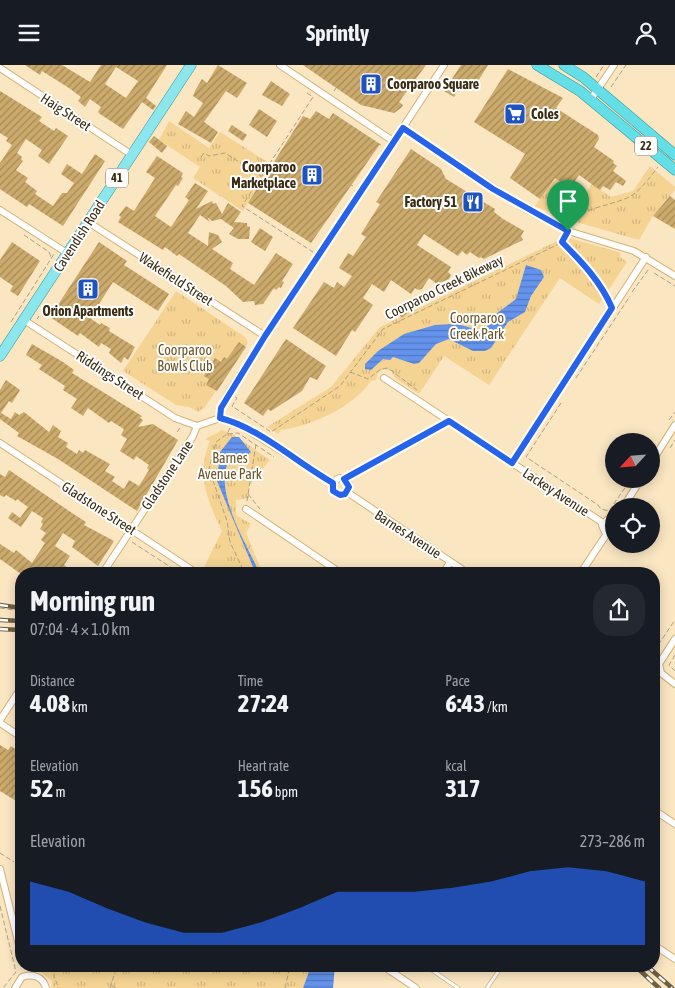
<!DOCTYPE html>
<html lang="en">
<head>
<meta charset="utf-8">
<style>
	:root { --surface:#171b24; --page:#242831; --text:#f1f3f6; --muted:#9ea1a6; --accent:#2563eb }
	body { margin:0; font-family:"Asap Condensed",sans-serif; background:var(--page); color:var(--text); height:100vh; display:flex; flex-direction:column; font-size:19px; white-space:nowrap }
	* { box-sizing:border-box; margin:0 }
	p { font-size:16px; color:var(--muted) }
	.icon { flex:none; width:28px; height:28px; fill:none; stroke:currentColor; stroke-width:2; stroke-linecap:round; stroke-linejoin:round }
	.map { position:relative; flex:1; overflow:hidden }
	.panel { position:absolute; left:15px; top:502px; width:645px; height:405px; display:flex; flex-direction:column; background:var(--surface); border-radius:20px; box-shadow:0 2px 12px #0003 }
	.panel>* { flex:none }
	.needle { width:32px; rotate:244deg }
	.buttons { position:absolute; left:605px; top:368px; display:grid; gap:10px }
	.buttons a { display:grid; place-items:center; width:55px; height:55px; border-radius:50%; background:var(--surface); box-shadow:0 2px 12px #0003; font-size:25px }
	.pin { position:absolute; display:grid; place-items:center; width:42px; height:42px; color:#fff; margin:-51px -21px; border-radius:50% 50% 50% 0; rotate:-45deg; box-shadow:0 0 5px #0007 }
	.pin .icon { rotate:45deg }
	.round { display:grid; place-items:center; flex:none; width:52px; height:52px; border-radius:20px; background:var(--page) }
	.head { display:flex; align-items:center; justify-content:space-between; height:85px; padding:0 15px }
	h1 { font-size:28px; font-weight:700; line-height:38px }
	.metrics { display:grid; grid-template-columns:repeat(3,1fr); gap:8px; height:85px; padding:5px 15px }
	.metrics div { display:grid; align-content:center }
	.metrics b { font-size:25px; font-weight:700 }
	.metrics small { font-size:14px; font-weight:400 }
	.metrics p { font-size:14px }
	.chart { height:140px; padding:10px 15px }
	.chart p { display:flex; justify-content:space-between }
	.chart svg { width:100%; height:90px; margin-top:5px; fill:var(--accent); opacity:.7 }
	header { display:flex; justify-content:space-between; align-items:center; height:65px; padding:0 15px; background:var(--surface); font-size:22px; font-weight:700 }
	.map>svg:first-child { display:block }
	.park { fill:url(#park-tufts) }
	.water { fill:url(#water-rules) }
	.building { fill:url(#building-hatch); fill-rule:evenodd }
	.lines { fill:none; stroke-linecap:round; stroke-linejoin:round }
	.service-casing { stroke:#d4b275; stroke-width:4.5 }
	.minor-casing { stroke:#d4b275; stroke-width:8 }
	.primary-casing { stroke:#3d9a99; stroke-width:11 }
	.trunk-casing { stroke:#3d9a99; stroke-width:11 }
	.path { stroke:#b29f80; stroke-width:1; stroke-dasharray:5 2.5; stroke-linecap:butt }
	.service { stroke:#fff; stroke-width:3 }
	.minor { stroke:#fff; stroke-width:6 }
	.primary { stroke:#8be6ed; stroke-width:10 }
	.trunk { stroke:#64dee7; stroke-width:10 }
	.rail-casing { stroke:#6e5e42; stroke-width:4.5 }
	.rail { stroke:#fff; stroke-width:2.5; stroke-dasharray:8; stroke-linecap:butt }
	.route-casing { stroke:#fff; stroke-width:10 }
	.route { stroke:#2563eb; stroke-width:6 }
	.labels { text-anchor:middle; stroke-width:4; stroke-linejoin:round; paint-order:stroke }
	.shield { fill:#fff; stroke:#756b5a; stroke-width:1 }
	.shield-label { font-size:12px; font-weight:bold; fill:#3a2c13 }
	.poi-label { font-size:14px; font-weight:bold; fill:#3a2c13; stroke:#fff; text-anchor:start }
	.street-label { font-size:14px; fill:#3a2c13; stroke:#fff }
	.park-label { font-size:14px; fill:#6b5427; stroke:#fff }
</style>
</head>
<body>
<header><svg class="icon" aria-label="menu" viewBox="0 0 24 24"><path d="M4 6h16M4 12h16M4 18h16"/></svg>Sprintly<svg class="icon" aria-label="person" viewBox="0 0 24 24"><circle cx="12" cy="8" r="4"/><path d="M4 21q1-7 8-7t8 7"/></svg></header>
<div class="map">
<svg width="675" height="923" viewBox="0 0 675 923">
	<defs>
		<pattern id="park-tufts" width="24" height="20" patternUnits="userSpaceOnUse" patternTransform="scale(1.25)"><rect width="24" height="20" fill="#f5d393"/><path d="M3 7l-1-3M5 7V3M7 7l1-3M15 17l-1-3M17 17v-4M19 17l1-3" fill="none" stroke="#d3b57e"/></pattern>
		<pattern id="water-rules" width="6" height="5" patternUnits="userSpaceOnUse" patternTransform="scale(1.25)"><rect width="6" height="5" fill="#6493ed"/><path d="M0 2.5h6" fill="none" stroke="#5378bf"/></pattern>
		<pattern id="building-hatch" width="6" height="6" patternUnits="userSpaceOnUse" patternTransform="scale(1.25)"><rect width="6" height="6" fill="#cbaa6c"/><path d="M-1 1l2-2M0 6l6-6M5 7l2-2" fill="none" stroke="#a68b58"/></pattern>
	</defs>
	<rect width="100%" height="100%" fill="#fbe6c2"/>
	<g class="park">
		<polygon points="169,56 209,83 220,67 272,100 243,146 193,113 200,102 159,75"/>
		<polygon points="650,101 675,122 675,125 653,151 639,175 566,154 535,141 555,113 583,132 592,119 611,132 633,126"/>
		<path d="M 562,171 L 618,187 L 621,189 L 620,192 L 627,197 L 599,239 L 560,213 L 489,320 L 444,291 L 419,329 L 395,313 L 391,306 L 384,304 L 378,308 L 376,315 L 371,316 C 353,342 312,361 281,365 L 278,369 L 267,362 L 331,322 L 380,262 L 561,174 Z"/>
		<polygon points="176,226 245,272 248,277 205,342 198,347 189,342 176,340 123,306"/>
		<path d="M 222,365 L 234,370 L 270,395 L 249,421 L 249,433 L 236,435 L 236,450 L 251,459 L 246,468 L 263,509 L 215,509 L 204,502 L 222,466 C 207,435 196,409 210,376 L 205,374 Z"/>
		<polygon points="33,901 311,901 303,923 52,923 52,916"/>
	</g>
	<g class="water">
		<polygon points="526,200 541,205 544,212 531,231 525,247 508,257 491,283 485,286 473,286 449,274 436,279 419,298 414,299 393,292 390,295 383,294 371,305 365,304 365,299 378,286 404,269 435,260 457,259 479,265 489,260 496,249 516,234"/>
		<path d="M 232,372 L 239,372 L 251,387 L 238,399 L 227,400 C 216,431 247,480 260,509 L 256,509 L 217,416 L 220,387 Z"/>
		<polygon points="311,901 335,901 333,923 303,923"/>
	</g>
	<g class="building">
		<path d="M 25,0 L 62,0 L 90,17 L 101,0 L 167,0 L 146,33 L 156,41 L 153,45 L 142,37 L 123,64 L 100,49 L 98,47 L 101,42 L 90,34 L 85,42 L 78,36 L 81,32 L 69,23 L 42,6 L 40,10 ZM 116,2 L 138,16 L 126,33 L 105,19 Z"/>
		<polygon points="218,0 247,18 237,33 226,26 204,57 218,67 211,78 178,59 186,46 194,52 203,38 193,31 196,24 202,14 207,18"/>
		<polygon points="303,0 426,0 399,37 403,40 401,43 394,48 361,40"/>
		<polygon points="461,0 488,0 475,21 465,14 454,32 444,26"/>
		<polygon points="508,4 563,33 556,43 598,70 599,74 594,82 614,96 613,98 617,101 613,106 626,116 623,121 616,117 610,125 603,121 600,125 579,110 570,123 555,113 540,134 510,113 525,89 474,57"/>
		<polygon points="271,16 290,29 282,41 262,30"/>
		<polygon points="0,26 42,52 39,56 54,66 56,63 68,71 49,99 38,91 42,85 26,74 17,88 22,92 21,94 23,96 16,105 28,113 25,117 37,126 35,129 53,141 62,128 67,128 74,118 61,109 67,99 82,109 95,89 105,96 63,161 29,139 27,142 0,124 0,98 12,80 6,76 8,73 0,68"/>
		<polygon points="259,44 277,56 267,72 249,60"/>
		<polygon points="316,46 329,54 333,48 380,79 311,178 248,138 303,51 310,54"/>
		<polygon points="232,60 247,70 243,76 228,66"/>
		<polygon points="154,71 167,81 162,88 149,77"/>
		<polygon points="411,84 441,104 446,114 495,144 494,147 503,154 524,166 521,171 523,175 484,194 481,192 479,193 470,187 467,190 462,186 458,191 424,169 417,180 451,202 448,207 451,210 449,214 437,219 429,213 422,224 418,225 415,223 411,229 391,215 384,227 372,219 363,233 373,240 355,267 352,265 336,291 293,263 324,217 334,223 337,217 344,222 352,211 339,203 348,188 353,191 366,172 361,169 380,139 376,137"/>
		<polygon points="157,91 183,108 181,112 183,113 178,121 176,120 155,151 171,162 189,135 185,132 195,118 208,126 196,144 212,136 213,139 216,138 222,149 228,138 241,147 234,157 247,158 247,161 250,162 249,174 238,174 229,169 234,163 221,154 212,156 207,152 210,157 200,150 188,168 208,181 209,167 218,170 222,177 212,184 233,198 230,204 254,220 276,188 293,199 282,216 284,217 281,223 279,222 276,225 274,223 263,239 255,240 254,236 243,237 226,221 179,189 177,191 165,182 163,185 118,157 121,152 119,150 126,141 134,146 155,113 146,107"/>
		<polygon points="670,131 675,135 675,164 653,151"/>
		<polygon points="260,163 273,172 265,186 251,177"/>
		<polygon points="12,177 40,196 18,231 10,226 13,221 0,212 0,195"/>
		<polygon points="99,177 127,196 124,200 169,229 158,246 113,217 90,253 100,260 101,258 110,263 109,266 135,282 128,295 124,292 121,298 109,288 111,284 101,278 99,282 80,268 78,271 50,252"/>
		<polygon points="406,236 413,243 402,253 395,245"/>
		<polygon points="286,274 326,301 317,315 310,312 302,326 271,346 268,344 263,351 244,338"/>
		<polygon points="239,277 246,282 217,326 206,320 209,314 204,311 215,293 221,297 224,292 227,294"/>
		<polygon points="32,279 63,297 74,305 72,308 142,351 140,353 143,355 138,362 153,359 178,375 137,446 58,394 17,371 19,368 0,354 0,325 6,315 20,325 12,338 9,336 1,348 11,354 15,347 19,350 24,347 49,367 53,360 61,366 58,372 68,378 66,382 77,389 79,385 83,388 85,385 110,399 105,406 115,412 112,416 124,424 129,415 139,421 149,405 147,403 149,400 136,391 134,395 120,386 127,374 121,370 124,364 111,356 109,358 88,343 83,351 71,343 77,334 63,325 65,321 39,304 42,300 26,290"/>
		<polygon points="9,405 75,450 86,457 84,460 114,476 98,501 72,482 75,476 63,468 55,481 70,491 64,500 76,509 41,509 33,504 29,509 21,509 0,494 0,479 14,488 16,485 32,498 45,478 41,475 46,468 40,464 43,459 41,457 43,453 32,446 21,462 8,453 12,447 20,453 28,442 17,434 16,436 6,430 4,432 0,430 0,409 5,412"/>
		<polygon points="0,680 8,685 11,681 21,688 21,739 0,726"/>
	</g>
	<g class="lines">
		<g class="service-casing">
			<g id="service">
				<polyline points="426,901 458,923"/>
				<polyline points="487,923 502,901"/>
			</g>
		</g>
		<g class="minor-casing">
			<g id="minor">
				<polyline points="280,0 393,76"/>
				<polyline points="0,3 132,90"/>
				<polyline points="591,34 614,0"/>
				<polyline points="403,63 524,143 568,166 634,186 675,211"/>
				<polyline points="0,145 67,188"/>
				<polyline points="88,157 265,271"/>
				<polyline points="24,255 175,353 197,361 220,353 235,357 333,418"/>
				<polyline points="384,313 603,458"/>
				<polyline points="220,353 221,343 229,327 444,0"/>
				<polyline points="0,378 198,509"/>
				<polyline points="512,398 646,192"/>
				<polyline points="651,398 675,360"/>
				<circle cx="341" cy="421" r="8"/>
				<polyline points="344,414 449,356"/>
				<polyline points="347,427 469,509"/>
				<polyline points="624,441 641,414"/>
				<polyline points="246,444 342,509"/>
				<polyline points="614,457 607,455 602,460 605,467 610,467 614,465"/>
				<polyline points="102,509 193,371 197,361"/>
				<polyline points="443,509 450,497"/>
				<polyline points="580,509 608,467"/>
				<polyline points="659,599 675,574"/>
				<polyline points="659,599 661,608 675,619"/>
				<polyline points="0,655 21,623"/>
				<polyline points="0,658 21,672"/>
				<polyline points="654,745 675,759"/>
				<polyline points="0,804 21,888"/>
				<polyline points="654,880 675,894"/>
				<polyline points="383,901 416,923"/>
				<path d="M 15,923 L 22,912 C 33,908 43,912 46,923"/>
			</g>
		</g>
		<g class="primary-casing">
			<polyline id="primary" points="0,291 191,0"/>
		</g>
		<g class="trunk-casing">
			<g id="trunk">
				<polyline points="537,0 580,26 675,105"/>
				<polyline points="564,0 583,12 675,90"/>
			</g>
		</g>
		<g class="path">
			<polyline points="349,3 351,0"/>
			<polyline points="596,12 604,0"/>
			<polyline points="611,22 626,0"/>
			<polyline points="334,26 336,23"/>
			<polyline points="307,28 313,32 242,141 313,187"/>
			<polyline points="379,79 381,80"/>
			<polyline points="201,92 204,88 209,91 225,88 261,111"/>
			<polyline points="351,120 353,121"/>
			<path d="M 571,159 C 580,142 613,141 631,131 C 642,124 650,112 658,102"/>
			<polyline points="24,170 49,187 51,192"/>
			<polyline points="563,177 584,199 608,235"/>
			<polyline points="654,208 675,221"/>
			<polyline points="632,227 648,205 651,205"/>
			<polyline points="37,254 39,251"/>
			<polyline points="11,257 54,189"/>
			<polyline points="350,307 368,314 381,304 388,303 417,325"/>
			<polyline points="576,313 630,231"/>
			<polyline points="235,332 237,333 232,341 271,367 340,321 383,264 563,177 565,172"/>
			<polyline points="561,338 526,392 598,440 601,444 609,446 631,414"/>
			<polyline points="669,355 675,347"/>
			<polyline points="230,363 227,369 216,377 209,404 227,456 230,477 245,509"/>
			<polyline points="177,367 180,363"/>
			<polyline points="228,369 238,368 274,392"/>
			<polyline points="670,383 675,375"/>
			<polyline points="651,411 655,405"/>
			<polyline points="248,429 260,444"/>
			<polyline points="247,436 256,379"/>
			<polyline points="132,477 181,509"/>
			<polyline points="0,543 21,546"/>
			<polyline points="0,553 21,555"/>
			<polyline points="654,586 675,555"/>
			<polyline points="675,590 669,600 675,606"/>
			<polyline points="0,788 14,797"/>
			<polyline points="0,841 16,907 3,923"/>
			<polyline points="54,901 54,912 59,923"/>
			<polyline points="112,921 116,923"/>
			<polyline points="110,923 117,901"/>
			<polyline points="285,923 290,901"/>
		</g>
		<use href="#service" class="service"/>
		<use href="#minor" class="minor"/>
		<use href="#primary" class="primary"/>
		<use href="#trunk" class="trunk"/>
		<g class="rail-casing">
			<g id="rail">
				<polyline points="0,540 21,543"/>
				<polyline points="0,555 21,556"/>
				<polyline points="0,564 21,565"/>
				<polyline points="635,901 659,923"/>
				<polyline points="647,901 672,923"/>
			</g>
		</g>
		<use href="#rail" class="rail"/>
	</g>
	<g class="lines">
		<g class="route-casing">
			<path id="route" d="M 403,63 L 493,124 L 568,166 L 562,177 C 582,197 601,217 612,243 L 512,398 L 449,356 L 344,414 L 349,422 L 345,429 L 340,430 L 333,426 L 333,418 C 297,398 260,363 220,353 L 221,343 L 265,271 Z"/>
		</g>
		<use href="#route" class="route"/>
	</g>
	<defs>
		<g id="building-square" transform="scale(1.125)"><rect x="-9" y="-9" width="18" height="18" rx="4" fill="#1d52bf" stroke="#fff"/><path d="M-4-6H4V6H1V3H-1V6H-4ZM-2.5-4.3h1.7v1.8h-1.7ZM.8-4.3h1.7v1.8H.8ZM-2.5-1h1.7V.8h-1.7ZM.8-1h1.7V.8H.8Z" fill="#fff"/></g>
		<g id="supermarket-square" transform="scale(1.125)"><rect x="-9" y="-9" width="18" height="18" rx="4" fill="#1d52bf" stroke="#fff"/><path d="M-6-5.5h2.5l.6 2H6L4.5 2H-2.5L-4.4-4H-6ZM-1.5 3.2a1.3 1.3 0 1 0 .1 0ZM3 3.2a1.3 1.3 0 1 0 .1 0Z" fill="#fff"/></g>
		<g id="restaurant-square" transform="scale(1.125)"><rect x="-9" y="-9" width="18" height="18" rx="4" fill="#1d52bf" stroke="#fff"/><path d="M-5-6h1v4h1v-4h1v4h1v-4h1v5L-1.5 .5V6h-2V.5L-5-1ZM5-6V6H3V1.5H1.5Q1.5-4 5-6Z" fill="#fff"/></g>
	</defs>
	<g fill-rule="evenodd">
		<use href="#building-square" x="371" y="19"/>
		<use href="#supermarket-square" x="515" y="49"/>
		<use href="#building-square" x="312" y="110"/>
		<use href="#restaurant-square" x="473" y="137"/>
		<use href="#building-square" x="88" y="224"/>
	</g>
	<g class="labels">
		<g class="shield">
			<rect x="635" y="71.5" width="22" height="19" rx="4"/>
			<rect x="106" y="103.5" width="22" height="19" rx="4"/>
		</g>
		<g class="shield-label">
			<text x="646" y="85">22</text>
			<text x="117" y="117">41</text>
		</g>
		<g class="poi-label">
			<text x="387" y="24">Coorparoo Square</text>
			<text x="531" y="54">Coles</text>
			<text x="296" y="107" text-anchor="end">Coorparoo<tspan x="296" dy="16">Marketplace</tspan></text>
			<text x="457" y="142" text-anchor="end">Factory 51</text>
			<text x="88" y="251" text-anchor="middle">Orion Apartments</text>
		</g>
		<g class="street-label">
			<text transform="translate(66 47) rotate(33)" y="5">Haig Street</text>
			<text transform="translate(79 171) rotate(-57)" y="5">Cavendish Road</text>
			<text transform="translate(176 214) rotate(33)" y="5">Wakefield Street</text>
			<text transform="translate(444 222) rotate(-26)" y="5">Coorparoo Creek Bikeway</text>
			<text transform="translate(110 310) rotate(33)" y="5">Riddings Street</text>
			<text transform="translate(167 410) rotate(-56)" y="5">Gladstone Lane</text>
			<text transform="translate(556 427) rotate(33)" y="5">Lackey Avenue</text>
			<text transform="translate(99 443) rotate(33)" y="5">Gladstone Street</text>
			<text transform="translate(408 469) rotate(33)" y="5">Barnes Avenue</text>
		</g>
		<g class="park-label">
			<text x="477" y="258">Coorparoo<tspan x="477" dy="16">Creek Park</tspan></text>
			<text x="185" y="290">Coorparoo<tspan x="185" dy="16">Bowls Club</tspan></text>
			<text x="230" y="398">Barnes<tspan x="230" dy="16">Avenue Park</tspan></text>
		</g>
	</g>
</svg>
<div class="buttons">
<a><svg class="needle" viewBox="-14 -14 28 28"><path d="M0-13l5 13h-10z" fill="#e53935"/><path d="M0 13l5-13h-10z" fill="#9ea1a6"/></svg></a>
<a><svg class="icon" aria-label="locate" viewBox="0 0 24 24"><circle cx="12" cy="12" r="6"/><path d="M12 2v4M12 18v4M2 12h4M18 12h4"/></svg></a>
</div>
<div class="pin" style="left:568px;top:166px;background:#1e9e55"><svg class="icon" aria-label="arrive" viewBox="0 0 24 24"><path d="M6 21V4h12l-3 4 3 4H6"/></svg></div>
<section class="panel">
<div class="head"><div><h1>Morning run</h1><p>07:04 · 4 × 1.0 km</p></div><a class="round"><svg class="icon" aria-label="share" viewBox="0 0 24 24"><path d="M12 15V3M7 8l5-5 5 5M5 13v7h14v-7"/></svg></a></div>
<div class="metrics">
<div><p>Distance</p><b>4.08<small> km</small></b></div>
<div><p>Time</p><b>27:24</b></div>
<div><p>Pace</p><b>6:43<small> /km</small></b></div>
</div>
<div class="metrics">
<div><p>Elevation</p><b>52<small> m</small></b></div>
<div><p>Heart rate</p><b>156<small> bpm</small></b></div>
<div><p>kcal</p><b>317</b></div>
</div>
<div class="chart"><p><span>Elevation</span>273–286 m</p>
<svg viewBox="0 0 160 44" preserveAspectRatio="none"><path d="M0 44V13L10 18L20 26L30 33L40 38L50 38L60 33L70 26L80 18L90 18L100 18L110 16L120 13L130 8L140 6L150 8L160 13V44z"/></svg>
</div>
</section>
</div>
</body>
</html>
